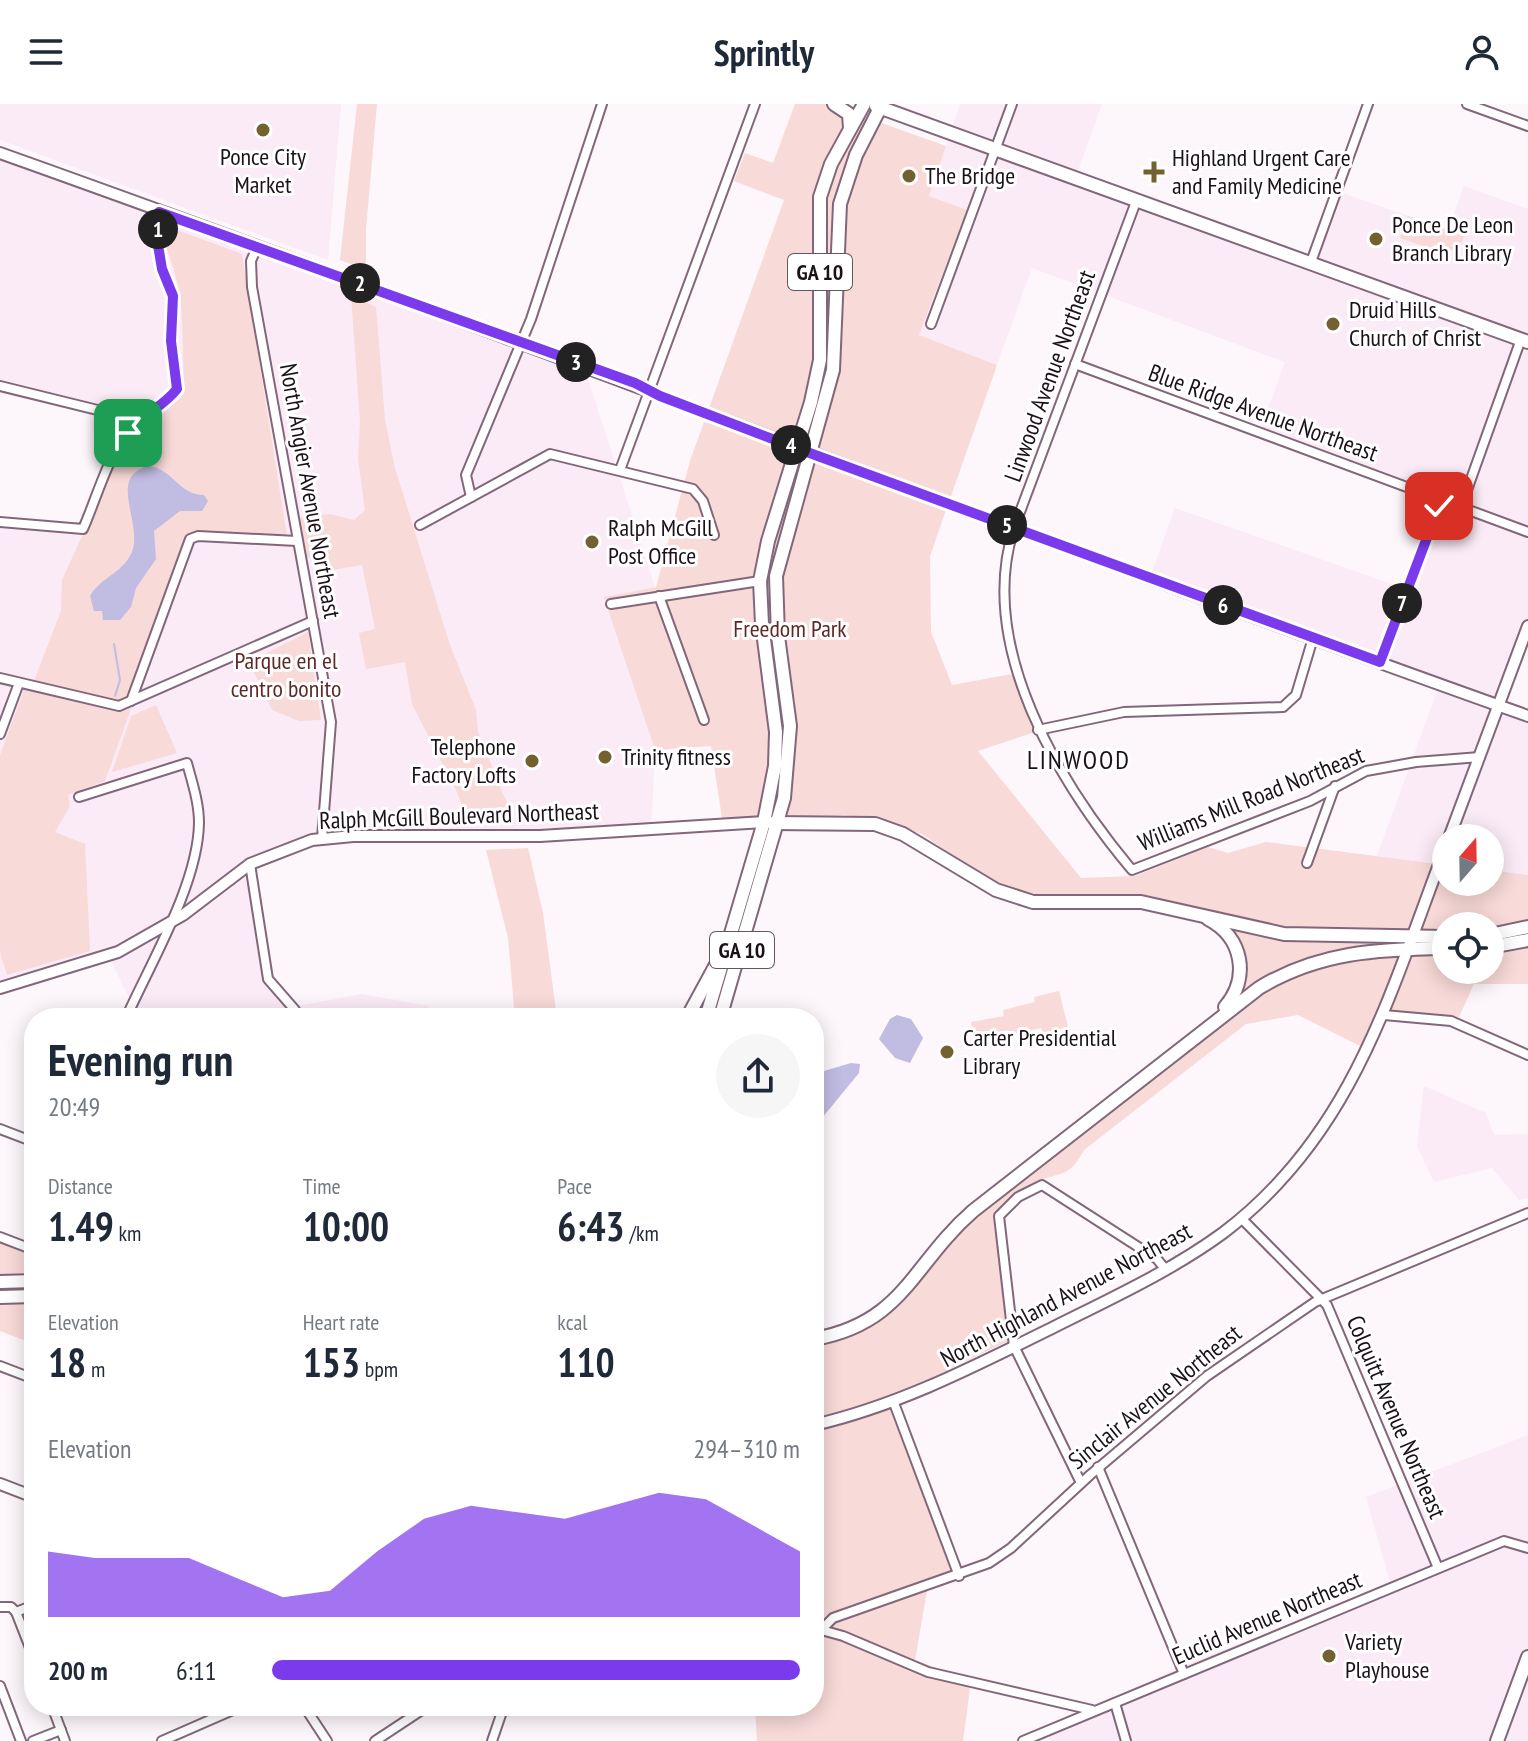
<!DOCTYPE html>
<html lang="en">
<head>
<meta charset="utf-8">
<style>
	:root { --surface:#fff; --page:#f6f6f7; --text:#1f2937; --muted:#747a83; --accent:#7c3aed }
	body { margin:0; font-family:"PT Sans Narrow",sans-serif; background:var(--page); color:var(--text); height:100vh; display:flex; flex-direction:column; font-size:30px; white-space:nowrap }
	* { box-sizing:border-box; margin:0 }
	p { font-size:26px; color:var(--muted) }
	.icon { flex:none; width:44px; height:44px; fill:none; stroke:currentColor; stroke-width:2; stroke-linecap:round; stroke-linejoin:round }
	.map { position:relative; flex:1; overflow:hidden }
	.drawer { position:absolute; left:24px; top:904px; width:800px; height:708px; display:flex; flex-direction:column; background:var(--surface); border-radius:32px; box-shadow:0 4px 20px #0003 }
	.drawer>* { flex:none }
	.needle { width:52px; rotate:20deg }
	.fabs { position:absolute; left:1432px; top:720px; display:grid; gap:16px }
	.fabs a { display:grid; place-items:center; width:72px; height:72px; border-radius:50%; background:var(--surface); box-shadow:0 4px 20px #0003; font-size:40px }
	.pin { position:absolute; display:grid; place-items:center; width:68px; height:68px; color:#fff; margin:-34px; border-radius:16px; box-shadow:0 4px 12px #0006 }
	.km { position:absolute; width:40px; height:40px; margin:-20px; border-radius:50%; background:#222; color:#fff; font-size:22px; line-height:40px; text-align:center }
	.round { display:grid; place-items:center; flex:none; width:84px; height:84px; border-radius:42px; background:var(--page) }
	.overview { display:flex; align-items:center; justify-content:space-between; height:136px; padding:0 24px }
	h1 { font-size:44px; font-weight:700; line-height:60px }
	.figures { display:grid; grid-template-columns:repeat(3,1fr); gap:12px; height:136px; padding:8px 24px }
	.figures div { display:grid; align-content:center }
	.figures b { font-size:40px; font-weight:700 }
	.figures small { font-size:22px; font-weight:400 }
	.figures p { font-size:22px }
	.chart { height:224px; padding:16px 24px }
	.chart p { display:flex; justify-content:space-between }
	.chart svg { width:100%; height:144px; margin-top:8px; fill:var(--accent); opacity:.7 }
	ul { padding:0 24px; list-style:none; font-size:26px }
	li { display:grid; grid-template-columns:128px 96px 1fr; align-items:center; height:60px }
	li i { height:20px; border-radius:10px; background:var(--accent) }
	header { display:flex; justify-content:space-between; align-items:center; height:104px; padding:0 24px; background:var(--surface); font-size:36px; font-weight:700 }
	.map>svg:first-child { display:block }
	.built { fill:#fbebf6 }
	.green { fill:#f8dad8; fill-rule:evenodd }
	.water { fill:#c1bce2 }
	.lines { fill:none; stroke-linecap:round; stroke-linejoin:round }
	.stream { stroke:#c1bce2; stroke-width:2 }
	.minor-casing { stroke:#82677a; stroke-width:12 }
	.major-casing { stroke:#82677a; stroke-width:14 }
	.highway-casing { stroke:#82677a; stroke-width:16 }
	.minor { stroke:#fff; stroke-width:8 }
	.major { stroke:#fff; stroke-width:10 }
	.highway { stroke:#fff; stroke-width:12 }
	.route-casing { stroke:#fff; stroke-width:16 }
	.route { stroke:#7c3aed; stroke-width:10 }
	.poi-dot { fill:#73612f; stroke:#fff; stroke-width:3 }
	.labels { text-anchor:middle; stroke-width:6; stroke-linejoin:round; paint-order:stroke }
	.shield { fill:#fff; stroke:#60585e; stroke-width:2 }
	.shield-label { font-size:22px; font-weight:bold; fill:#1c1119 }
	.poi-label { font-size:24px; fill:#1c1119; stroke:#fff; text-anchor:start }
	.street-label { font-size:24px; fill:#1c1119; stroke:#fff }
	.park-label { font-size:24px; fill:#602727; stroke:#fff }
	.neighbourhood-label { font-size:26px; letter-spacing:2px; fill:#1c1119; stroke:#fff }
</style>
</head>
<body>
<header><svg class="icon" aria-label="menu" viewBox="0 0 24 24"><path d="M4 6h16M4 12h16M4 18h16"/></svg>Sprintly<svg class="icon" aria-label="person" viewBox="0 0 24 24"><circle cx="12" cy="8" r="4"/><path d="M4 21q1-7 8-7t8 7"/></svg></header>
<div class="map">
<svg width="1528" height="1637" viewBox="0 0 1528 1637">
	<rect width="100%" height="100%" fill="#fdf6fb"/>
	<g class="built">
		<polygon points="341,0 328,156 0,36 0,0"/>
		<polygon points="960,0 1102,0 1075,75 1310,160 1334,86 1448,126 1464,82 1528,105 1528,530 1503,602 1528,612 1528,771 1490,766 1490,734 1446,734 1446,761 1377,752 1439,582 1150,473 1175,404 1406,485 1439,396 1259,329 1285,258 1032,164 997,261 919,231 967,106 929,92"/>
		<polygon points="0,48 584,262 655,483 605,493 655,646 651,725 322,735 250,760 263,862 293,903 361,890 429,902 424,914 134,914 136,908 107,849 0,882 0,413 78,419 128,314 0,283"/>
		<polygon points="1424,982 1486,1009 1494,1031 1528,1030 1528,1094 1519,1096 1492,1064 1434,1078 1417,1042"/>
		<polygon points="1528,1331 1528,1637 1049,1637 1050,1622 1182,1562 1391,1482 1366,1393"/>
	</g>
	<g class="green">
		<polygon points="357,0 377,0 366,125 366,166 340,156"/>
		<path d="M 795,0 L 828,0 L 946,42 L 929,92 L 967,106 L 919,231 L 997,261 L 930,452 L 931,528 L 952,581 L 1012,570 L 1035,628 L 978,647 L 1081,774 L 1135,772 L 1208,743 L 1228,749 L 1266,738 L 1446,761 L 1446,778 L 1490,778 L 1490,766 L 1528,771 L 1528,880 L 1474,880 L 1459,913 L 1378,907 L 1362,943 L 1298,911 L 1246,920 L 1084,1046 C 1068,1077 1058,1066 1033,1080 C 1019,1087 1006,1103 994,1114 L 1008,1237 L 892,1293 L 955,1467 L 928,1481 L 915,1556 L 971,1577 L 963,1637 L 757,1637 L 755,1602 L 814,1602 L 814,1240 L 851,1231 L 884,1214 L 941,1144 L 985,1102 L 1205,930 L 1244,872 L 1215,809 L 1140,791 L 1025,792 L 988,776 L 922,730 L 887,718 L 844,711 L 724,727 L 711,642 L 655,646 L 604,493 L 656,483 L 690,357 L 784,96 L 734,77 L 745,49 L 773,59 ZM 1446,822 L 1490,822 L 1490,866 L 1446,866 Z"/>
		<polygon points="1408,112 1464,132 1458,149 1434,140 1432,145 1400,134"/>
		<path d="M 155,118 L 242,150 L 287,432 L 198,436 L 190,442 L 105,677 L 68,691 L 70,702 L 55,728 L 85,740 L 90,847 L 7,871 L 0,848 L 0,651 L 24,586 L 35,574 L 61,507 L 62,476 L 118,353 L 145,317 L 149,300 L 181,286 C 185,270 183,260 183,244 C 182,189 178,168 155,118 Z"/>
		<polygon points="351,191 376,203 385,316 395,364 450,541 476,606 478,628 515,719 469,719 456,686 412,600 405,558 366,565 359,529 375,525 362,461 320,468 312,454 304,453 297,414 330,410 354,416 365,406 358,355 360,318"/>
		<polygon points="308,528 321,616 299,617 272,606 249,558"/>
		<polygon points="156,601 177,649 112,668 131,612"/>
		<polygon points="528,744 543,809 557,914 515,914 508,834 486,746"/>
		<polygon points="1059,887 1068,923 1043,929 1041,924 1009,931 1007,926 975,935 971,918 1004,912 1003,906 1035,898 1034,893"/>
		<polygon points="0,1139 34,1151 34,1236 26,1237 0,1227"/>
	</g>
	<g class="water">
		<path d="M 148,362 C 173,364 178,391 204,391 L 208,397 L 202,407 L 180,407 L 154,427 L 156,455 L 136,484 L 131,503 L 120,516 L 103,516 L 102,507 L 94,507 L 90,492 C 101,473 123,469 132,448 C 143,418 107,373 148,362 Z"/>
		<polygon points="897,911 911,915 923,934 910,959 895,954 879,935 890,915"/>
		<polygon points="851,959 860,960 859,969 822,1014 814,1019 814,970"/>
	</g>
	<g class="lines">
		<polyline class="stream" points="114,540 120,576 115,592"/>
		<g class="minor-casing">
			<g id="minor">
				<polyline points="1467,0 1528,22"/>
				<path d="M 1137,95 L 1014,424 C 976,542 1059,679 1132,766 L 1310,697 L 1366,667 L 1416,658 L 1480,653"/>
				<polyline points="257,143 251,157 252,183 331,618 322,734"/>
				<polyline points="1311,158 1368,0"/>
				<polyline points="931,220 1012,0"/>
				<polyline points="1075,260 1528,428"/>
				<polyline points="0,282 138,316"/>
				<polyline points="620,366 755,0"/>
				<polyline points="471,393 466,371 531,215 602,0"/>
				<polyline points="1461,403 1521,235"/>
				<path d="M 0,418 L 83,425 C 98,391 110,343 137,316 C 152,303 162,304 177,285 L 171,237 L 173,192 L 162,165 L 157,135 L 159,108"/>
				<polyline points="420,421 550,350 693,385 703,397 714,431"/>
				<polyline points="659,492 704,616"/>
				<polyline points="611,500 760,477"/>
				<polyline points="1380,558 1441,396"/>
				<polyline points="0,574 119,602 313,517"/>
				<polyline points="131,597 190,435 198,432 297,437"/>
				<polyline points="1038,626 1124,608 1283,603 1296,591 1313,534"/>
				<polyline points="0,630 19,579"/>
				<path d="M 79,693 L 187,659 C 192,678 199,698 199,719 C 198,780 151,858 126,914"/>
				<polyline points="1307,759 1335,682"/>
				<polyline points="250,760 268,875 295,906"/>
				<polyline points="1384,911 1451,917 1528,951"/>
				<polyline points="0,1025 34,1038"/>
				<polyline points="1241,1114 1327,1201 1438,1464"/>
				<polyline points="0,1133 34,1146"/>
				<polyline points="0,1262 34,1275"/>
				<polyline points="894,1299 959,1472"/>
				<polyline points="1098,1363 1184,1570"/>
				<polyline points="1081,1379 1014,1242 999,1112 1018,1093 1042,1081 1157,1155 1166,1166"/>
				<polyline points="34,1501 16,1508 34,1554"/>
				<polyline points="0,1503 11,1503 16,1508"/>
				<polyline points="814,1524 843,1532 928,1568 1092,1606"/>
				<polyline points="822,1525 833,1514 989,1459 1011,1444 1090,1371 1207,1272 1315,1198 1528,1109"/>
				<polyline points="0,1582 21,1637"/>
				<polyline points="1115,1599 1126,1637"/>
				<polyline points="52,1602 65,1637"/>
				<polyline points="304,1602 327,1637"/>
				<polyline points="33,1637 61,1626"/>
				<polyline points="162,1637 242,1602"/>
				<polyline points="375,1637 428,1602"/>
				<polyline points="492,1637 504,1602"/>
				<polyline points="1023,1637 1504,1437 1528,1444"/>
			</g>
		</g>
		<g class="major-casing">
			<g id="major">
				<path d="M 0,49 C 511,231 1016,430 1528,612"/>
				<polyline points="1449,734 1528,522"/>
				<polyline points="0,884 118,848 183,811 250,760 312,736 353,732 540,732 764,718"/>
				<path d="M 814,1321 C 900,1301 975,1262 1054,1223 C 1112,1194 1171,1167 1223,1129 C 1354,1030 1390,888 1446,742"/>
				<polyline points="0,1380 34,1393"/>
			</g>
		</g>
		<g class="highway-casing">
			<g id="highway">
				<polyline points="834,0 849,10 850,24"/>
				<polyline points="876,2 1528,238"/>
				<polyline points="772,719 875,720 903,730 996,786 1033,798 1141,798 1284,830 1446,833"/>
				<path d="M 1208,815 C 1243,833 1250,874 1225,903"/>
				<polyline points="1490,831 1528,823"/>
				<polyline points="1490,843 1528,836"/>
				<polyline points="687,914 718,857"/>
				<polyline points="706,914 764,718 775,662 776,628 762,520 760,477 768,437 811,298 820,256 820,93 831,60 864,0"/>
				<polyline points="720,914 784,694 790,622 778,532 776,472 833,266 840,100 856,51 880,4"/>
				<polyline points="0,1178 34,1177"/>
				<polyline points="0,1193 34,1192"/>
				<path d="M 814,1235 C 904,1219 912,1160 973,1107 L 1259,884 C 1318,848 1378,845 1446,844"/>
				<polyline points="1497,1637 1528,1553"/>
			</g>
		</g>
		<use href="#minor" class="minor"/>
		<use href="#major" class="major"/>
		<use href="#highway" class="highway"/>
	</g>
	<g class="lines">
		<g class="route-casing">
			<path id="route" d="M 128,329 C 142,310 162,304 177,285 L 171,237 L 173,192 L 162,165 L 157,135 L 159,108 L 635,279 L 660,292 L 796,344 L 1380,558 L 1439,402"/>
		</g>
		<use href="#route" class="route"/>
	</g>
	<g class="poi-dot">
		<circle cx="263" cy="26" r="8"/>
		<path d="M1150 56h8v8h8v8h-8v8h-8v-8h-8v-8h8z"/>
		<circle cx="909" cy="72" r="8"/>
		<circle cx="1376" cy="135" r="8"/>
		<circle cx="1333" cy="220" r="8"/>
		<circle cx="592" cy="438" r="8"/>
		<circle cx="605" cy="653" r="8"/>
		<circle cx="532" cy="657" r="8"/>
		<circle cx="947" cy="948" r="8"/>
		<circle cx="1329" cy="1552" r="8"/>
	</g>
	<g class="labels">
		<g class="shield">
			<rect x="788" y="150" width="64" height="36" rx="6"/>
			<rect x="710" y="828" width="64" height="36" rx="6"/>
		</g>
		<g class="shield-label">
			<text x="820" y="176">GA 10</text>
			<text x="742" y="854">GA 10</text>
		</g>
		<g class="poi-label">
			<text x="263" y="61" text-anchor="middle">Ponce City<tspan x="263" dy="28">Market</tspan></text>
			<text x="1172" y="62">Highland Urgent Care<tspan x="1172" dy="28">and Family Medicine</tspan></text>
			<text x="925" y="80">The Bridge</text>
			<text x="1392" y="129">Ponce De Leon<tspan x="1392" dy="28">Branch Library</tspan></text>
			<text x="1349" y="214">Druid Hills<tspan x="1349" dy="28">Church of Christ</tspan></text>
			<text x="608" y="432">Ralph McGill<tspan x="608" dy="28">Post Office</tspan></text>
			<text x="516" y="651" text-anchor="end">Telephone<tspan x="516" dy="28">Factory Lofts</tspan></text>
			<text x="621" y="661">Trinity fitness</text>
			<text x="963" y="942">Carter Presidential<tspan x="963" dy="28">Library</tspan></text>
			<text x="1345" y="1546">Variety<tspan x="1345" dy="28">Playhouse</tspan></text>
		</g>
		<g class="street-label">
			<text transform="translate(1050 272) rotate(-70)" y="8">Linwood Avenue Northeast</text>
			<text transform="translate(1263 309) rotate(20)" y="8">Blue Ridge Avenue Northeast</text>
			<text transform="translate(310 387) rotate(80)" y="8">North Angier Avenue Northeast</text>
			<text transform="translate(1251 695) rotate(-22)" y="8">Williams Mill Road Northeast</text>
			<text transform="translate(459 712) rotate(-2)" y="8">Ralph McGill Boulevard Northeast</text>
			<text transform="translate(1066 1191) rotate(-28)" y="8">North Highland Avenue Northeast</text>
			<text transform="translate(1155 1293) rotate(-39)" y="8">Sinclair Avenue Northeast</text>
			<text transform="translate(1396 1313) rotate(67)" y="8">Colquitt Avenue Northeast</text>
			<text transform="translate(1267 1514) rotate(-23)" y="8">Euclid Avenue Northeast</text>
		</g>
		<g class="park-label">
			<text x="790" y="533">Freedom Park</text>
			<text x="286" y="565">Parque en el<tspan x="286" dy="28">centro bonito</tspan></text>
		</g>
		<g class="neighbourhood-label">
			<text x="1079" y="665">LINWOOD</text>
		</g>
	</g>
</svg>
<div class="fabs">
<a><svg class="needle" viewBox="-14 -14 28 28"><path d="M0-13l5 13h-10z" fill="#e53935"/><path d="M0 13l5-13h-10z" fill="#747a83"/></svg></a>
<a><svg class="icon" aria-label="locate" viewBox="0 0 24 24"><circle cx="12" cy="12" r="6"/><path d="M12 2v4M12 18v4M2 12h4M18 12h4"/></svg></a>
</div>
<div class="pin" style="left:128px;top:329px;background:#1e9e55"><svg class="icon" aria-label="arrive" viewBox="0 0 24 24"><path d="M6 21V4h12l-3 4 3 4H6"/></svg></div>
<div class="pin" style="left:1439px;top:402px;background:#d93025"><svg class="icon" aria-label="check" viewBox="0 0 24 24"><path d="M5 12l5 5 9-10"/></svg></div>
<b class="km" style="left:158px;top:125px">1</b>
<b class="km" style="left:360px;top:179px">2</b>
<b class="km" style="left:576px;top:258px">3</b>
<b class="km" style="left:791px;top:341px">4</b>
<b class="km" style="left:1007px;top:421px">5</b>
<b class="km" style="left:1223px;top:501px">6</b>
<b class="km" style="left:1402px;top:499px">7</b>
<section class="drawer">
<div class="overview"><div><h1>Evening run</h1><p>20:49</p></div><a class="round"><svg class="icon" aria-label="share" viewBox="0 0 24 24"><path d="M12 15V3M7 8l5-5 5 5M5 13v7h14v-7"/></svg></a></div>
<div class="figures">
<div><p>Distance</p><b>1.49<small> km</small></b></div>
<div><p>Time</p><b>10:00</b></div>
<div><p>Pace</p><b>6:43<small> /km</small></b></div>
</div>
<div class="figures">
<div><p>Elevation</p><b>18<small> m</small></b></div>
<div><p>Heart rate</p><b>153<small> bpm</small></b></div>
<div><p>kcal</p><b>110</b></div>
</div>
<div class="chart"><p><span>Elevation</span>294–310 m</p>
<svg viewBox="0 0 160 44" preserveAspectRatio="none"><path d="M0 44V24L10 26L20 26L30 26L40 32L50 38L60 36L70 24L80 14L90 10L100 12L110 14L120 10L130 6L140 8L150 16L160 24V44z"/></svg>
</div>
<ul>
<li><b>200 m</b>6:11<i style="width:100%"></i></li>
</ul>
</section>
</div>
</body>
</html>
